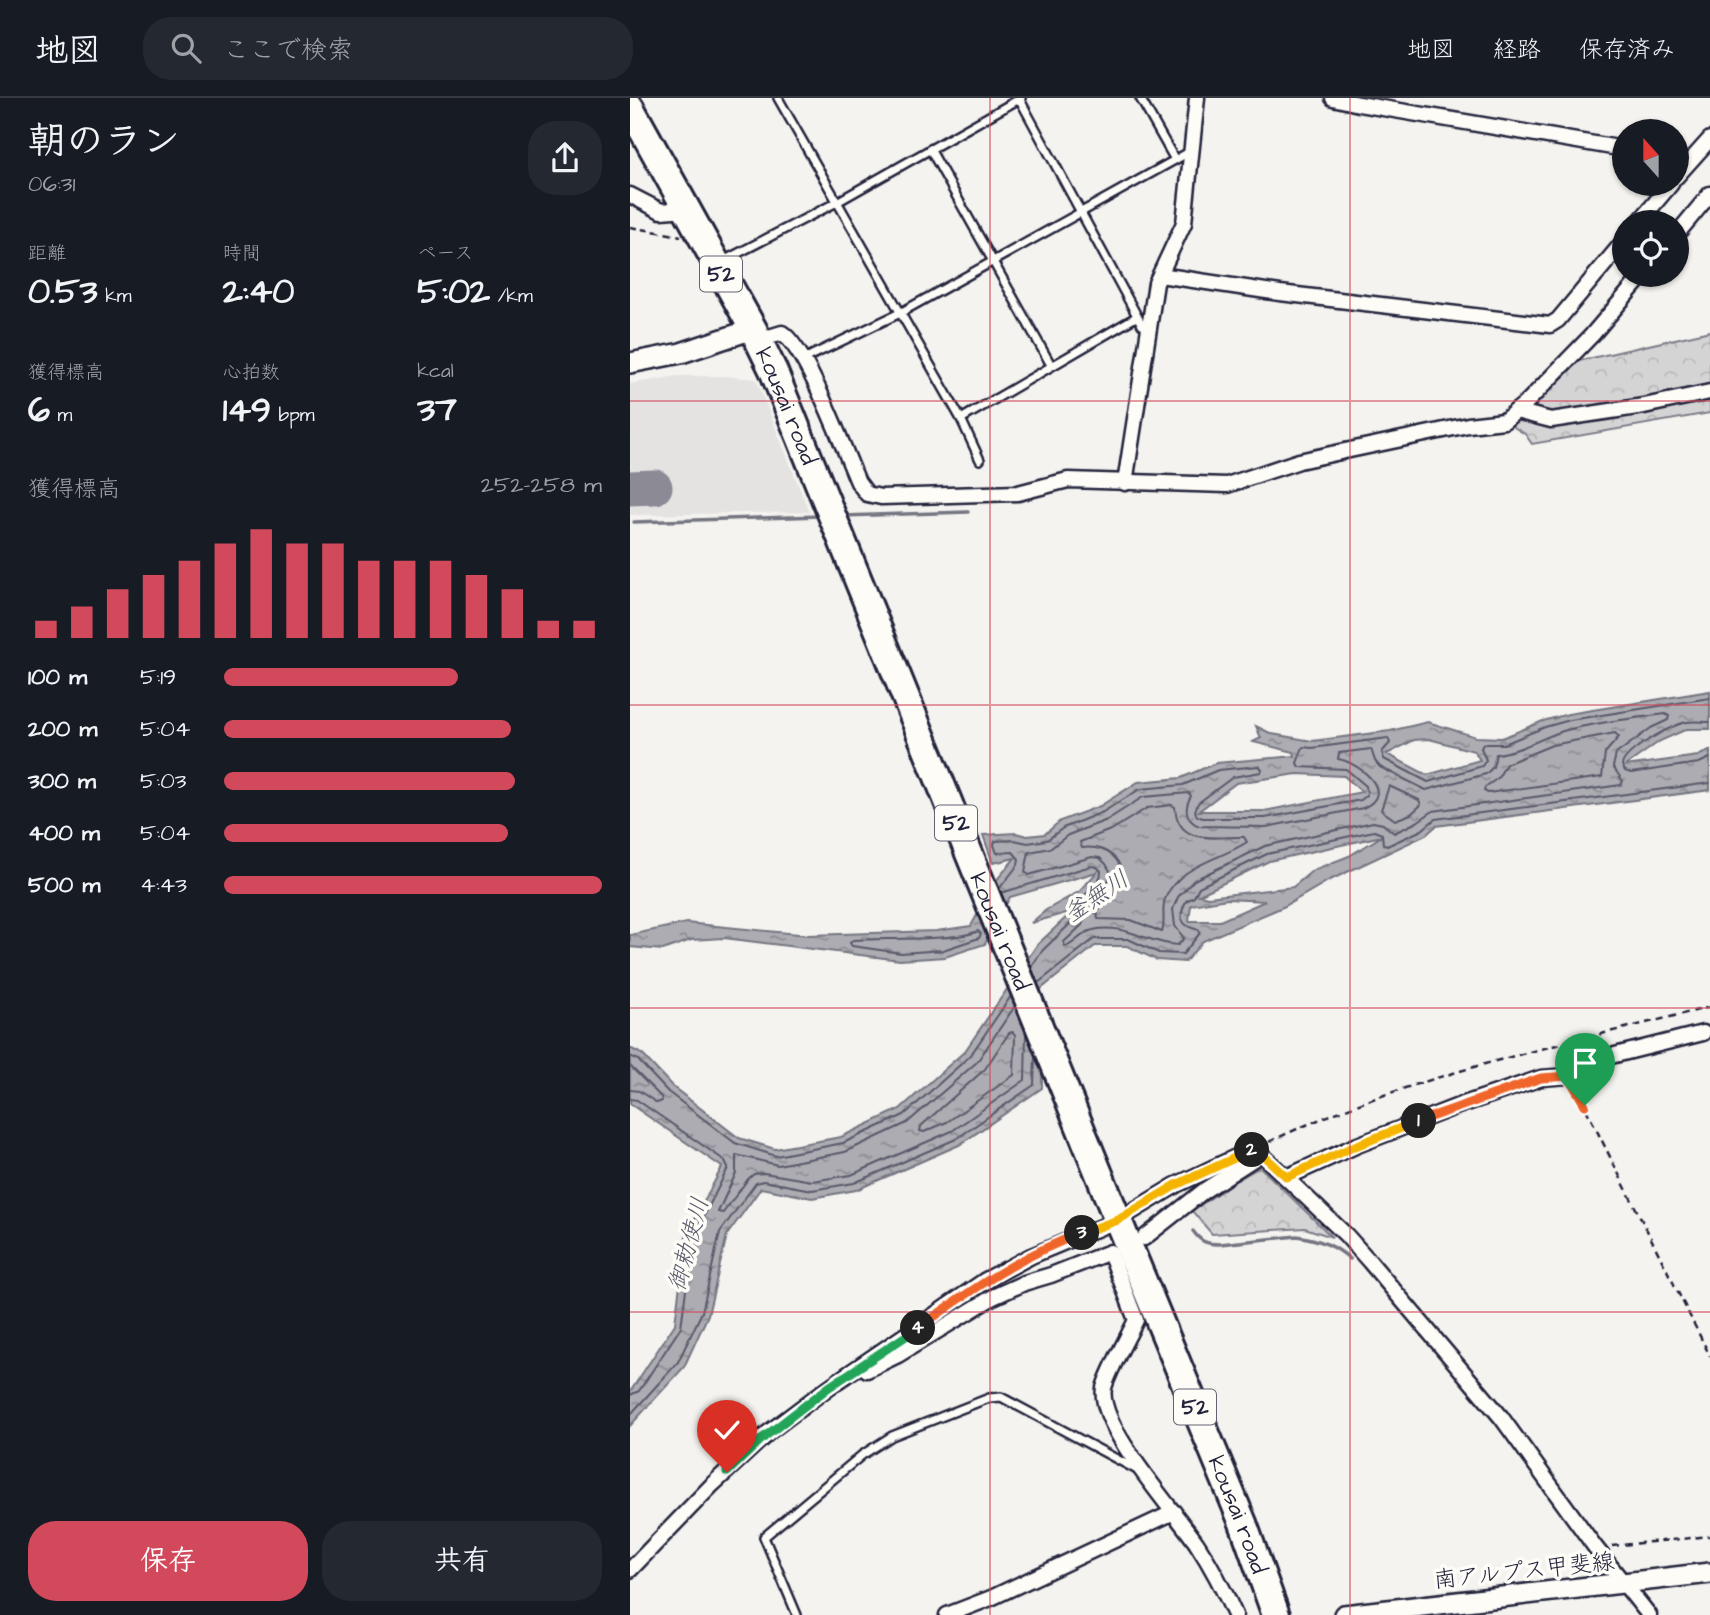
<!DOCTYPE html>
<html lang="ja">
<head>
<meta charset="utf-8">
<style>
	:root { --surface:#171b24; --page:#242831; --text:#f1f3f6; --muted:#9ea1a6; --line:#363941; --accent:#d1495b }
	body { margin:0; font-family:"Architects Daughter","Klee One",sans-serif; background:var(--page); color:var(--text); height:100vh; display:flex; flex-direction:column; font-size:26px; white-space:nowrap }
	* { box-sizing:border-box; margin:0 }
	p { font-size:23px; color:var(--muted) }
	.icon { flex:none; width:38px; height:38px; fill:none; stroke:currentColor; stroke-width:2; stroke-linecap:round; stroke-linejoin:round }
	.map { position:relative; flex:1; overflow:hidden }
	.side { display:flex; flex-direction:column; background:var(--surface); width:630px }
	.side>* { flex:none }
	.needle { width:46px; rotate:339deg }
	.controls { position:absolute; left:982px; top:21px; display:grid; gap:14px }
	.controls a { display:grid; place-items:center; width:77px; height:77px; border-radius:50%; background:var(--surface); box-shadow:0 2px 5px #0004; font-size:35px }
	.pin { position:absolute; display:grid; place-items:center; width:60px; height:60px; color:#fff; margin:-72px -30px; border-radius:50% 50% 50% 0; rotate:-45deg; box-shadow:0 0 7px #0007 }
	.pin .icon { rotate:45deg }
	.km { position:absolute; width:35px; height:35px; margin:-18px; border-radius:50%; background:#222; color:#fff; font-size:19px; line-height:35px; text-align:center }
	.round { display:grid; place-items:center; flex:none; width:74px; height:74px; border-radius:28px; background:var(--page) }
	.head { display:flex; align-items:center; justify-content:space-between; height:119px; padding:0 28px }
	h1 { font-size:38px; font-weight:700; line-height:52px }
	.figures { display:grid; grid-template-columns:repeat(3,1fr); gap:10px; height:119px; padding:7px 28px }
	.figures div { display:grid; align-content:center }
	.figures b { font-size:35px; font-weight:700 }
	.figures small { font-size:19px; font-weight:400 }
	.figures p { font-size:19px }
	.chart { height:196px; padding:14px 28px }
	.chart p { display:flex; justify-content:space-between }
	.chart svg { width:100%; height:126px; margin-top:7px; stroke:var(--accent); stroke-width:6 }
	.button { display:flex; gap:14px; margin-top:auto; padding:14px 28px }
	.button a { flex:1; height:80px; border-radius:28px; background:var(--accent); color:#fff; font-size:28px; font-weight:700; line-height:80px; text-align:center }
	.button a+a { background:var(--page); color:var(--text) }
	ul { padding:0 28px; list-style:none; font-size:23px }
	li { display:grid; grid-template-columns:112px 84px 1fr; align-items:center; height:52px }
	li i { height:18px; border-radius:9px; background:var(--accent) }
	header { display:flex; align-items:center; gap:42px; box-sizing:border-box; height:98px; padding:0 35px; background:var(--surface); border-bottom:2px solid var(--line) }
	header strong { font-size:33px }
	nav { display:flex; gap:38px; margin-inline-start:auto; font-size:24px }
	.search { width:490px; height:63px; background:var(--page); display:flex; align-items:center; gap:18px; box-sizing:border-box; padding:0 24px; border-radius:28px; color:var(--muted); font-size:26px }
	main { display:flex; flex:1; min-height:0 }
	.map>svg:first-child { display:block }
	.built { fill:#e4e3e2 }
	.forest { fill:url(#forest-crowns); stroke:#7c7b88; stroke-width:2 }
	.water { fill:url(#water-ripples); stroke:#757582; stroke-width:2; fill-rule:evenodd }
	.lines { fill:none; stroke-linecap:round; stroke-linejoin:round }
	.shore { stroke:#59596b; stroke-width:2 }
	.stream { stroke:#757582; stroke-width:3.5 }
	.taxiway { stroke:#8b8a95; stroke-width:35 }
	.lane-casing { stroke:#22223b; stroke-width:12 }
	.street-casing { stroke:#22223b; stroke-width:19 }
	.secondary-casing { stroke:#22223b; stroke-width:24 }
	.highway-casing { stroke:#22223b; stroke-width:32 }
	.path { stroke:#22223b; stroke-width:2.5; stroke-dasharray:7 5; stroke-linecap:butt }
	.lane { stroke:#fdfcf7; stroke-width:7 }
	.street { stroke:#fdfcf7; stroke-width:14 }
	.secondary { stroke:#fdfcf7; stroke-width:19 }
	.highway { stroke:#fdfcf7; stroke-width:26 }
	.split-1-casing { stroke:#fff; stroke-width:14 }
	.split-2-casing { stroke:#fff; stroke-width:14 }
	.split-3-casing { stroke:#fff; stroke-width:14 }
	.split-4-casing { stroke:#fff; stroke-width:14 }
	.split-5-casing { stroke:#fff; stroke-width:14 }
	.split-6-casing { stroke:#fff; stroke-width:14 }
	.split-1 { stroke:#f0652b; stroke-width:9 }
	.split-2 { stroke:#f5b400; stroke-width:9 }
	.split-3 { stroke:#f5b400; stroke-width:9 }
	.split-4 { stroke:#f0652b; stroke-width:9 }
	.split-5 { stroke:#22a559; stroke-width:9 }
	.split-6 { stroke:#22a559; stroke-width:9 }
	.grid { fill:none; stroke:#d1495b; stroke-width:2; stroke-opacity:0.55 }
	.labels { text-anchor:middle; stroke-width:7; stroke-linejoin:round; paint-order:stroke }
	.shield { fill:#fdfcf7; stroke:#646373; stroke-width:2 }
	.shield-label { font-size:21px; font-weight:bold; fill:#22223b }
	.street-label { font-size:23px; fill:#22223b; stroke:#fdfcf7 }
	.water-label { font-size:24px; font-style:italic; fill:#59596b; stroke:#fdfcf7 }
</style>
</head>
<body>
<header>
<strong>地図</strong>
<div class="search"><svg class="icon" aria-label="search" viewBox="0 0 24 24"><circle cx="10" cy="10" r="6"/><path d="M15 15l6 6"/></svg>ここで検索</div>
<nav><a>地図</a><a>経路</a><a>保存済み</a></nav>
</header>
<main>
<section class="side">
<div class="head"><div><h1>朝のラン</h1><p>06:31</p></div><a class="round"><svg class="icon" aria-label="share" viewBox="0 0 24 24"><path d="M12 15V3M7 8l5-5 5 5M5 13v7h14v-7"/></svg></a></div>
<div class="figures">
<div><p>距離</p><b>0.53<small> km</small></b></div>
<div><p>時間</p><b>2:40</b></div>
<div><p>ペース</p><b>5:02<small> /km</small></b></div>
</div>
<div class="figures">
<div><p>獲得標高</p><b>6<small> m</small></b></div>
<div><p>心拍数</p><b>149<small> bpm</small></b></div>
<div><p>kcal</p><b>37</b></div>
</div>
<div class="chart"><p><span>獲得標高</span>252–258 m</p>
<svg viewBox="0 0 160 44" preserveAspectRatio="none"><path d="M5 44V38M15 44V33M25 44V27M35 44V22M45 44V17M55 44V11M65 44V6M75 44V11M85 44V11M95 44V17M105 44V17M115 44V17M125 44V22M135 44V27M145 44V38M155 44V38"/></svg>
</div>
<ul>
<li><b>100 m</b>5:19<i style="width:62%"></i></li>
<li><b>200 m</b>5:04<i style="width:76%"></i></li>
<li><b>300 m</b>5:03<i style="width:77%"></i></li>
<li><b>400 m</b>5:04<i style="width:75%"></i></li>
<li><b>500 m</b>4:43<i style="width:100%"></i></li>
</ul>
<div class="button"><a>保存</a><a>共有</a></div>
</section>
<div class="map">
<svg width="1080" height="1517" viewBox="0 0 1080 1517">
	<defs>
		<pattern id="forest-crowns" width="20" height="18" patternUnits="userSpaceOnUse" patternTransform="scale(1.75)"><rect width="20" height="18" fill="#d5d4d5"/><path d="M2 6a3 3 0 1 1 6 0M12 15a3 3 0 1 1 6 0" fill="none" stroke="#b7b6b8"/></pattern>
		<pattern id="water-ripples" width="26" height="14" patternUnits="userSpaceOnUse" patternTransform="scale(1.75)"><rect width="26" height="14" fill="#acacb2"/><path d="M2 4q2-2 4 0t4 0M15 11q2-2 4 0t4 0" fill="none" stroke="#8c8c92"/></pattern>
	</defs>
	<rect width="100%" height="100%" fill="#f4f3ef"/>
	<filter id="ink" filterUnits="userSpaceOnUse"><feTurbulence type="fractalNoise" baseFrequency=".0143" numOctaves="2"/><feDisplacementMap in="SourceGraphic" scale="14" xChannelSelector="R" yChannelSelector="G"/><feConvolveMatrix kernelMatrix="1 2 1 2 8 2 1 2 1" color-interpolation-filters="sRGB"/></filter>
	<g filter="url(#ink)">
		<polygon class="built" points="47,278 94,278 126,281 179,414 0,417 0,286"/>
		<g class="forest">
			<polygon points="1080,233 1080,315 902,346 895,336 874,323 896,315 949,263"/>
			<polygon points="630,1069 702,1139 675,1130 582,1136 562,1113 604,1084"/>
		</g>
		<path class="water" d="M 1080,593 L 1080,631 L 1057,631 L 1030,643 L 995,668 L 1068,658 L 1080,652 L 1080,692 L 806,728 L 796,737 L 698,783 L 655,808 L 573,843 L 555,864 L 527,862 L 497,848 L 465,848 L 411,891 L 412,990 L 329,1047 L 226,1092 L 182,1100 L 131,1090 L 97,1137 L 78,1217 L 54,1269 L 0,1328 L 0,1294 L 45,1226 L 56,1138 L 92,1069 L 0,1006 L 0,950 L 12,956 L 43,989 L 109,1040 L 145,1051 L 211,1039 L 270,1011 L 335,953 L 407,847 L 443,813 L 401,825 L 416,812 L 450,793 L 467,774 L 380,799 L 355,846 L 315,859 L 270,862 L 94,840 L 61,842 L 33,852 L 0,849 L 0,837 L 56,825 L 179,837 L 306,833 L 341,828 L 365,784 L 385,760 L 363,765 L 353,737 L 386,735 L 397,738 L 415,736 L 430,723 L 470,708 L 508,684 L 551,680 L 586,665 L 665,658 L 664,654 L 623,644 L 631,640 L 626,628 L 642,636 L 682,643 L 760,633 L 798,624 L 846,639 L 872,640 L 913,623 L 938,616 ZM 799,641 L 844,653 L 850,662 L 797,677 L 757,656 L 784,642 ZM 667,676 L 714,678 L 732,694 L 634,713 L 569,713 L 606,685 ZM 752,738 L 719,758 L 683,772 L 663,789 L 578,799 L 569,797 L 639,763 ZM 597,801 L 635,803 L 590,823 L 559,823 L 561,807 Z"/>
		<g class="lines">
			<g class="shore">
				<path d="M 1035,616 L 1039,618 L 1038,622 L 1021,630 L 986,656 L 983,669 L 993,683 L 991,687 L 803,713 L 787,724 L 764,735 L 753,726 L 743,724 L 635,748 L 564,782 L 548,799 L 543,811 L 545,828 L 554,840 L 548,847 C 518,846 496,825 463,832 C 452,834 445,846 435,849 L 434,844 L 452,827 L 455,819 L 455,808 L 479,782 L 480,773 L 476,766 L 470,760 L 462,759 L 399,777 L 395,774 L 399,754 L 421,750 L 438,737 L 477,722 L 513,699 L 559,695 L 561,698 C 554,710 555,722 569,728 L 636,729 L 733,710 C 768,695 728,664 708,661 L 709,655 L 741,651 L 745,663 L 750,669 L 796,692 L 856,676 L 863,669 L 866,656 C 889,654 911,640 933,633 C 966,624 1001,621 1035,616 Z"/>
				<path d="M 1080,624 C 1073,624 1064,623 1057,624 C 1042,627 995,652 992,667 L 995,673 L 1001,675 L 1069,665 L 1080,660"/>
				<polygon points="985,635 989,639 975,655 972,679 858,695 854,693 855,689 868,680 876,666 922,647"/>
				<polygon points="759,688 789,702 791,707 781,716 765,722 751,712"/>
				<path d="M 542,707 L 545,709 C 548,749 586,738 614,739 L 617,744 C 590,762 548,767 535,801 C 531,812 536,824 532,834 L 501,822 L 468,821 L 467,813 C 474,805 485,796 489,786 C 498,761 474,747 452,750 L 450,744 L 483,731 L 517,710 Z"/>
				<polyline points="369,791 388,767 389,761 383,754 367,755 364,747 365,743 384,742 398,745 417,742 433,730 473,714 510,691 553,687 588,672 629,668 632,671 631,674 603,679 568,705 565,713 567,718 573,720 635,720 731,702 737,697 736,688 716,671 669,669 667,665 673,649 682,650 758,640 760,645 752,654 754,661 798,684 852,668 856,662 851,650 853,646 874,646 915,629 940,622 1080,600"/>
				<path d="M 370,793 L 374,794 L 461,768 L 467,769 L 471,773 C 471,788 454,798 443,805 L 447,815 L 445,821 L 413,852 L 401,869"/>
				<path d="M 348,833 L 351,836 L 349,840 L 313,852 L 271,855 L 222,848 L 220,845 L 223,842 C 250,840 329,843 348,833 Z"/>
				<path d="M 408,885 L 464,841 L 498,841 L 529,855 L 553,856 L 570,835 L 569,832 C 550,828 548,820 556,803 L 564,799 L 569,789 L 637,756 L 744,733 L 752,736 L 753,746 L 757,748 L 792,732 L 805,721 L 1080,685"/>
				<polyline points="385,908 347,964 277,1025 215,1054 148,1067 106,1057 106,1075 88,1114 93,1115 118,1081 124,1076 134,1075 182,1083 221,1077 322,1033 395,982 396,935"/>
				<polygon points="383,934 385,937 384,977 317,1024 294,1034 290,1033 291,1028 355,971 379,935"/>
				<polyline points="0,958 8,962 38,994 105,1045 146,1058 213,1045 274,1017 340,958 381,898"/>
				<polyline points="0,968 31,999 32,1003 27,1005 9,993 0,992"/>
				<polyline points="0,1001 7,1002 94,1062 98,1070 63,1140 51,1229 9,1293 0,1297"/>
				<polyline points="0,1317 48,1264 72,1214 90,1134 126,1085 133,1083 182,1092 224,1085 326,1041 404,987 405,957"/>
			</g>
			<g class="stream">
				<polyline points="212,418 338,414"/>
				<polyline points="4,424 190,418"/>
				<path d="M 563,1133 C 571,1144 576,1146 590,1146 L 667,1138 C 688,1141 705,1147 720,1161"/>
			</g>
			<polyline class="taxiway" points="0,390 25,389"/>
			<g class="lane-casing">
				<g id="lane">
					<polyline points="148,0 331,321 350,362"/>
					<polyline points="389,0 512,227"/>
					<polyline points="510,0 544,60"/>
					<polyline points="300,51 421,267"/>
					<polyline points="93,163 207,104 391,0"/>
					<polyline points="174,261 270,215 561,53"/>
					<polyline points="331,321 506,219"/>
					<polyline points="167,1517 134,1439 232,1357 262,1338 359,1300 371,1299 509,1373"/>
				</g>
			</g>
			<g class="street-casing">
				<g id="street">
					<polyline points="703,0 729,6 994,51"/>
					<polyline points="1046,79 1080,41"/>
					<polyline points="0,97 31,113 56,111"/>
					<polyline points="1009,124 1041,86"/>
					<polyline points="1046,137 1080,96"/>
					<polyline points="530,177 650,195 920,227 928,222 994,143"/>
					<path d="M 129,242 L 152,235 C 177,251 214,352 228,384 L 237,396 L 251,399 L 388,395 L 438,382 L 597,387 L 669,363 L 715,353 L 838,327 L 874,323 L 897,304 L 962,237 L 1013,177"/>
					<polyline points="886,313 921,322 1014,308 1080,294"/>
					<polyline points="495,385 526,185 554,125 567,0"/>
					<polyline points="657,1079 725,1048 828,1008 911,980 938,978 953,965 1073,935"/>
					<polyline points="514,1140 575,1092 631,1056"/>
					<path d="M 237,1272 L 268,1257 L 363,1199 L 394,1185 L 421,1177 L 480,1154 L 506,1222 C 498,1239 478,1274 474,1290 C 467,1328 545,1413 567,1446 C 582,1469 594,1492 605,1517"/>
					<polyline points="0,1472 83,1386 139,1334 199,1289 354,1183 401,1158 488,1122 546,1087 625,1050 716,1137 740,1164 871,1319 965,1449 1019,1517"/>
					<polyline points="317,1517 361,1500 544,1414"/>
				</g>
			</g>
			<g class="secondary-casing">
				<g id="secondary">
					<polyline points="0,265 51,255 123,231"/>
					<polyline points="714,1517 1080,1475"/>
				</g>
			</g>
			<g class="highway-casing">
				<g id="highway">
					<path id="s1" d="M 0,9 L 123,231 L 143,272 L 480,1103 L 613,1425 L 646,1517"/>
				</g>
			</g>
			<g class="path">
				<polyline points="0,129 51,138"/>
				<polyline points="945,989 1080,1258"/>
				<path d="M 639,1044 C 778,977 932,947 1080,909"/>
				<polyline points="982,1448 1080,1438"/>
			</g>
			<use href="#lane" class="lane"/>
			<use href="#street" class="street"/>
			<use href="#secondary" class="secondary"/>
			<use href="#highway" class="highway"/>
		</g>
	</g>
	<g class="lines" filter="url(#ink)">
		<g class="split-1-casing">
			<polyline id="split-1" points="789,1023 911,980 938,978 955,1007"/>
		</g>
		<g class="split-2-casing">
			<polyline id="split-2" points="622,1052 625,1050 657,1079 725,1048 789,1023"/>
		</g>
		<g class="split-3-casing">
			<polyline id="split-3" points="452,1135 488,1122 546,1087 622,1052"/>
		</g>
		<g class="split-4-casing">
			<path id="split-4" d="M 288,1230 C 340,1193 391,1157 452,1135"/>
		</g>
		<g class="split-5-casing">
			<polyline id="split-5" points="133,1340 199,1289 288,1230"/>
		</g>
		<g class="split-6-casing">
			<polyline id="split-6" points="97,1374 133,1340"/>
		</g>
		<use href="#split-1" class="split-1"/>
		<use href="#split-2" class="split-2"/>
		<use href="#split-3" class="split-3"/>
		<use href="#split-4" class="split-4"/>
		<use href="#split-5" class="split-5"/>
		<use href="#split-6" class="split-6"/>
	</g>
	<path class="grid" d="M 360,0 L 360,1517M 720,0 L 720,1517M 0,303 L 1080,303M 0,607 L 1080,607M 0,910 L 1080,910M 0,1214 L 1080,1214"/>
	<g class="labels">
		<g class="shield">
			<rect x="70" y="158.5" width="42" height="35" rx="5"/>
			<rect x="305" y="707.5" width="42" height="35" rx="5"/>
			<rect x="544" y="1291.5" width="42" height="35" rx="5"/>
		</g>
		<g class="shield-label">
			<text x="91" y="183">52</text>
			<text x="326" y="732">52</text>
			<text x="565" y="1316">52</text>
		</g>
		<g class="street-label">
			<text dy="8" stroke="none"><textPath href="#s1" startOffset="338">kousai road</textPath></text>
			<text dy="8" stroke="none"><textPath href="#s1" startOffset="905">kousai road</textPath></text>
			<text dy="8" stroke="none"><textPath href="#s1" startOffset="1535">kousai road</textPath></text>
			<text transform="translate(894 1472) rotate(-6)" y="8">南アルプス甲斐線</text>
		</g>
		<g class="water-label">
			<text transform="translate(466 798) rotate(-34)" y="8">釜無川</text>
			<text transform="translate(58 1146) rotate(-75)" y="8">御勅使川</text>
		</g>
	</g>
</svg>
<div class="controls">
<a><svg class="needle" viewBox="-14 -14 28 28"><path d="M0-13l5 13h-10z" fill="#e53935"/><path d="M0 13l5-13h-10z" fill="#9ea1a6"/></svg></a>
<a><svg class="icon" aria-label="locate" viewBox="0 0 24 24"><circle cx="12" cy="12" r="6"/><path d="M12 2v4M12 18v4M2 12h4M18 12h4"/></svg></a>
</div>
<div class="pin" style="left:955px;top:1007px;background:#1e9e55"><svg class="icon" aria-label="arrive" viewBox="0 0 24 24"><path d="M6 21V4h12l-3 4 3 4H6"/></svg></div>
<div class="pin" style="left:97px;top:1374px;background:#d93025"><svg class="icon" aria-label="check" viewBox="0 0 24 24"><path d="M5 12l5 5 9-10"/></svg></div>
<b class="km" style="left:789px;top:1023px">1</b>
<b class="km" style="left:622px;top:1052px">2</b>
<b class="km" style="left:452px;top:1135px">3</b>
<b class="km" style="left:288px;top:1230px">4</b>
</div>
</main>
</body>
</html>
